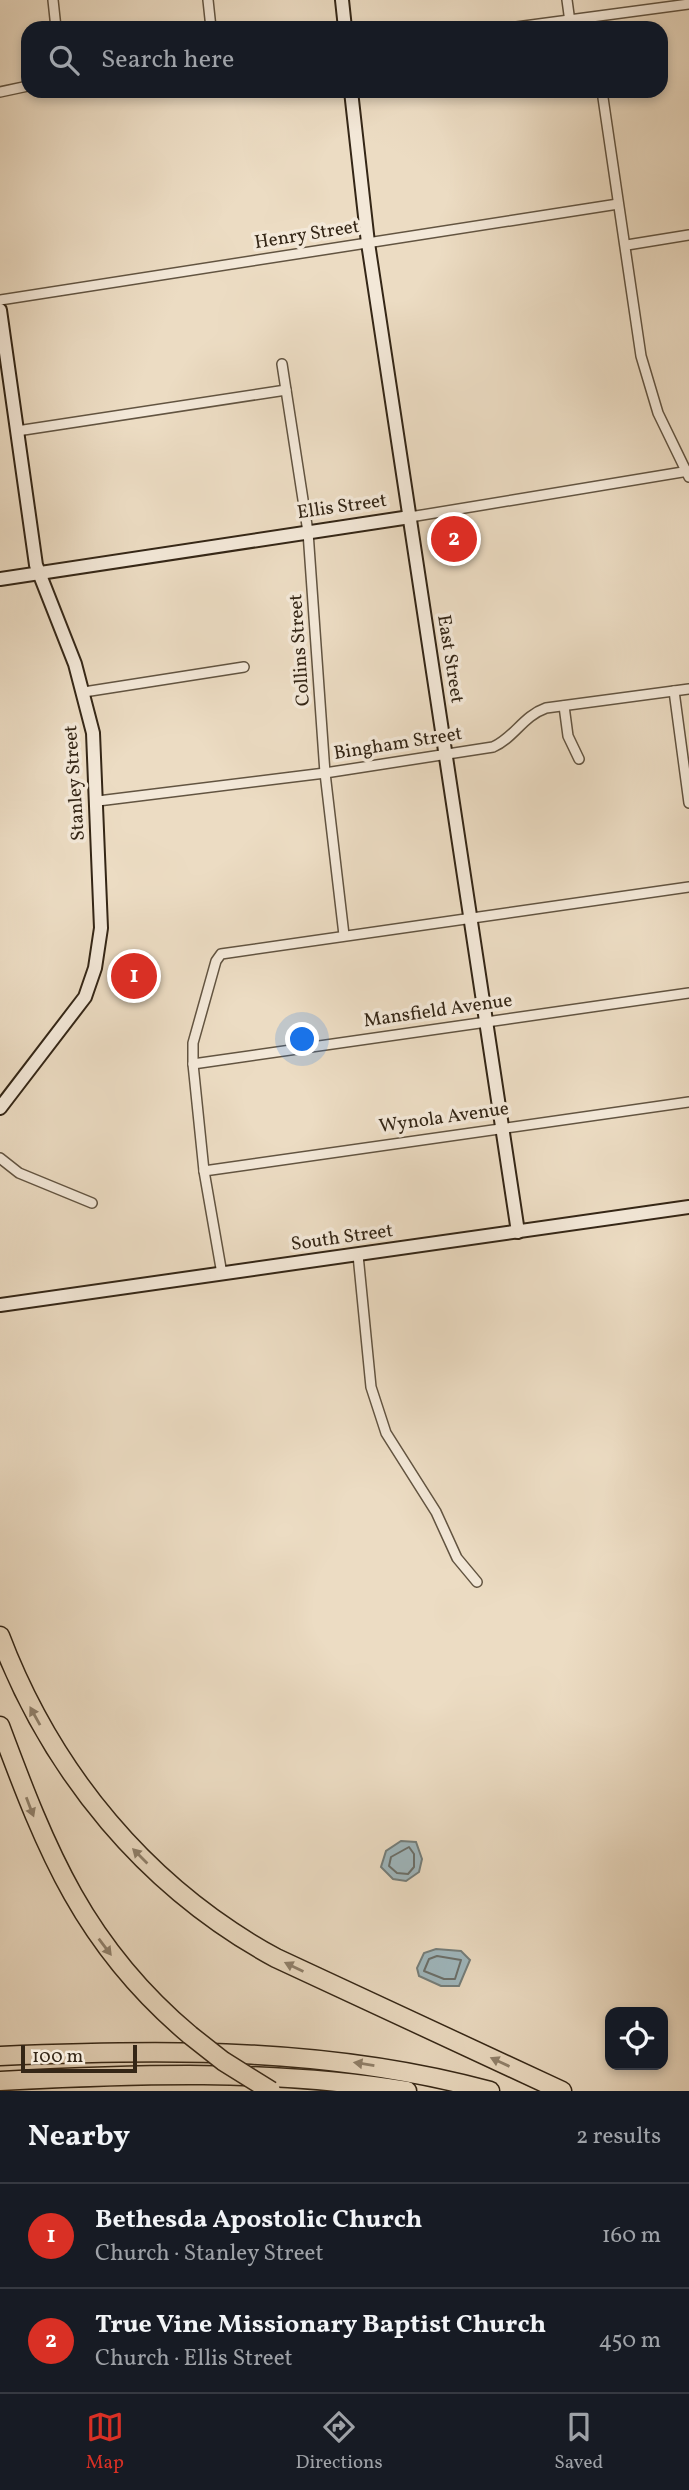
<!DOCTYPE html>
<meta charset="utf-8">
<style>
:root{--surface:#171b24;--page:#242831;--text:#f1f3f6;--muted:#9ea1a6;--line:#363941;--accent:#d93025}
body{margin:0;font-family:Vollkorn,serif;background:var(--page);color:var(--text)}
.controls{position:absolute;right:21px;bottom:21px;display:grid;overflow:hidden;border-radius:14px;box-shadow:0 4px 10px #0003}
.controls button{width:63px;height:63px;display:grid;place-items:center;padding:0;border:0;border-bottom:2px solid var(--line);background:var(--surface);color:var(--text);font:35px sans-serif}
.scale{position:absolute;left:21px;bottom:18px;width:116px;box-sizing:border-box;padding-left:7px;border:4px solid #342616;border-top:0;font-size:19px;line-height:24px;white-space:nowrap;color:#342616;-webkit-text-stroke:5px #f3e8d8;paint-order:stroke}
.you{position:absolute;left:303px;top:1040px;width:24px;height:24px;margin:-18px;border:5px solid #fff;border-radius:50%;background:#1a73e8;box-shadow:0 0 0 10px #1a73e833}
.badge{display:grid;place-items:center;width:46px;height:46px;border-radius:50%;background:var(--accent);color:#fff;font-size:23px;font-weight:700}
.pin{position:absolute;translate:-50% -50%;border:4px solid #fff;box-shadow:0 2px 7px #0006}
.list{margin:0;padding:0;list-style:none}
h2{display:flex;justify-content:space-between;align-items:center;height:91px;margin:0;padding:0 28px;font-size:30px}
h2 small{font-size:23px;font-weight:400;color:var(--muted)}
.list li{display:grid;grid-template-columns:46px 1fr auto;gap:21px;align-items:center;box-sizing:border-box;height:105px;padding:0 28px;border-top:2px solid var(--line)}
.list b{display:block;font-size:26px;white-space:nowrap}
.list p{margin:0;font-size:23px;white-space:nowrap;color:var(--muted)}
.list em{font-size:23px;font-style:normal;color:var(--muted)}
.icon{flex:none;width:38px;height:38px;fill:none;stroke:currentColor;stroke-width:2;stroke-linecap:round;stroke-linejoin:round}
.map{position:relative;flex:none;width:689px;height:2091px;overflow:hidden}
.search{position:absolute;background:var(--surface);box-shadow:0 4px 10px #0003;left:21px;right:21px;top:21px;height:77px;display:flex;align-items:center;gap:18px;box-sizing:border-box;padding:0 24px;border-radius:21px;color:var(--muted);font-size:26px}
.sheet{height:301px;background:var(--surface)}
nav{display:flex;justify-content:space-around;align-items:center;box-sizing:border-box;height:98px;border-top:2px solid var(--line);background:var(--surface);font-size:19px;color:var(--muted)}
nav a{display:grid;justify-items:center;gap:4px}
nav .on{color:var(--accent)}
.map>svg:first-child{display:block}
</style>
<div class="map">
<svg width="689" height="2091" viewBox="0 0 689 2091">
<rect width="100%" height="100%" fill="#ecdcc3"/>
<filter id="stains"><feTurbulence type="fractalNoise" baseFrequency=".00286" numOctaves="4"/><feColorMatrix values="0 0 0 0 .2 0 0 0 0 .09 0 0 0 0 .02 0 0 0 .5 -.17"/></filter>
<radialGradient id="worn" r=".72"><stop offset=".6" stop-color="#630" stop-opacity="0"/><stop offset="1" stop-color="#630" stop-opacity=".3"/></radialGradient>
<!-- water -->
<g fill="#9fb8bf" stroke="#747e7b" stroke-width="2">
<path d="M401,1841L416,1842L422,1859L419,1872L406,1881L393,1879L381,1867L386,1851Z"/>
<path d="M436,1949L461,1951L470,1960L459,1986H441L419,1976L417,1968L424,1953Z"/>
</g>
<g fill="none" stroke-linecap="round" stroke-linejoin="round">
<!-- shore -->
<g stroke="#6a6f6a" stroke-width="2">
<path d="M409,1847L414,1854V1867L408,1874L397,1873L389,1866L391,1857Z"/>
<path d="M437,1956L461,1960L455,1979H444L424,1971L429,1959Z"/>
</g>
<defs>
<g id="street">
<path d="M53,0L56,28"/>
<path d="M208,0L211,28"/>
<path d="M567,0L570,22"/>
<path d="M509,28L689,4"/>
<path d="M602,91L641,356L658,413L689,477"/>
<path d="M0,92L28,86"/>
<path d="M627,245L689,235"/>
<path d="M0,300L618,204"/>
<path d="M282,364L308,532L325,773L344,935"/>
<path d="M17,431L286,390"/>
<path d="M410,517L689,471"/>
<path d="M674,691L689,803"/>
<path d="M84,692L244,667"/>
<path d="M564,706L568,736L579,759"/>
<path d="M98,801L325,773L493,747C514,738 523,716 546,708L689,689"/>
<path d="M193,1064L689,993"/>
<path d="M0,1158L19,1173L92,1203"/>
<path d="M204,1171L689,1102"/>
<path d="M358,1255L371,1387L386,1433L436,1512L457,1558L477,1582"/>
<path d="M222,1274L204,1171L193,1064V1043L216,961L221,954L689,887"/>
</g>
<g id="secondary">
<path d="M342,0L345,28"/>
<path d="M351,91L368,243L518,1232"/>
<path d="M0,310L36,565L75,664L93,733L101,928L95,968L85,997L0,1108"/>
<path d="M0,579L410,517"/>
<path d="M0,1305L689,1207"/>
</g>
<g id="highway">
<path d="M0,1636C52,1773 147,1888 276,1958L562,2091"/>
<path d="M0,1726C47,1852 84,1946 190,2035"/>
<path d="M0,2056C166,2049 328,2047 490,2091"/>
<path d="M0,2081C137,2074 271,2069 407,2091"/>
</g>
</defs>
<!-- street casing -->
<use href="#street" stroke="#625441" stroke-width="12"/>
<!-- secondary casing -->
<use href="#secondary" stroke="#342616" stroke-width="16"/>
<!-- highway casing -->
<use href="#highway" stroke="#342616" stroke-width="21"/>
<!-- street -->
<use href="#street" stroke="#f3e8d8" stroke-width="9"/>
<!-- secondary -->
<use href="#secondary" stroke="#f3e8d8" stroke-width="12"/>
<!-- highway -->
<use href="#highway" stroke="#ecdcc3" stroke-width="18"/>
<defs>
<path id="highway-bridge" d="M190,2035L223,2061L271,2091"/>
</defs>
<!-- highway-bridge casing -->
<use href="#highway-bridge" stroke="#342616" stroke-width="21" stroke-linecap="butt"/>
<!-- highway-bridge -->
<use href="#highway-bridge" stroke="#ecdcc3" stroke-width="18"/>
</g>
<!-- one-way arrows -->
<defs><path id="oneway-solid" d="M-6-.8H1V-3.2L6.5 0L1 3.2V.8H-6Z" transform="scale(1.75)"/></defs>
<g fill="#90816c">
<use href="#oneway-solid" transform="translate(35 1716) rotate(-119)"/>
<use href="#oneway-solid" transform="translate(30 1807) rotate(69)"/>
<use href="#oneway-solid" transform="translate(140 1856) rotate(-135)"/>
<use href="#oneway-solid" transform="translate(105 1947) rotate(53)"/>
<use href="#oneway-solid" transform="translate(294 1967) rotate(-154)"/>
<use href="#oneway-solid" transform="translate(500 2062) rotate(-155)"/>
<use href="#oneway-solid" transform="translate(364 2064) rotate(-171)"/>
</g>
<g text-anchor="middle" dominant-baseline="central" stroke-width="7" stroke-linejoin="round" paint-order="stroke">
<!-- street labels -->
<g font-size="19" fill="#342616" stroke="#f3e8d8">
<text transform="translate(307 235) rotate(-9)">Henry Street</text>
<text transform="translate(342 507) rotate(-8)">Ellis Street</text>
<text transform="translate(300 650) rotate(-94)">Collins Street</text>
<text transform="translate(450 659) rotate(81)">East Street</text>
<text transform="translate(398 744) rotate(-9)">Bingham Street</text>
<text transform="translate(75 783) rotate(-94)">Stanley Street</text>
<text transform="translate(438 1011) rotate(-8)">Mansfield Avenue</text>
<text transform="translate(444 1118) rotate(-8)">Wynola Avenue</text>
<text transform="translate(342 1238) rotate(-8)">South Street</text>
</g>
</g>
<rect width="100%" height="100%" filter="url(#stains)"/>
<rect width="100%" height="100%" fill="url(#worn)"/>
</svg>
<div class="controls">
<button><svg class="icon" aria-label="locate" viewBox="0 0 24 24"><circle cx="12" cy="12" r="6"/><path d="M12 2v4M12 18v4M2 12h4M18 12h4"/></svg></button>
</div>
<div class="scale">100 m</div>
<div class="you"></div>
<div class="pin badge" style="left:134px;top:976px">1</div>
<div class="pin badge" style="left:454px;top:539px">2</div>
<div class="search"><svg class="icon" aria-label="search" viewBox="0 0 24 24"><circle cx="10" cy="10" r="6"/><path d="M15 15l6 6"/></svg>Search here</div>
</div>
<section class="sheet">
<h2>Nearby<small>2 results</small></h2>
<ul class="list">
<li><span class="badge">1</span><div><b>Bethesda Apostolic Church</b><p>Church · Stanley Street</p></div><em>160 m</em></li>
<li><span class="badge">2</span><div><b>True Vine Missionary Baptist Church</b><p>Church · Ellis Street</p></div><em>450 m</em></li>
</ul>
</section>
<nav>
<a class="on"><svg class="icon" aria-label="map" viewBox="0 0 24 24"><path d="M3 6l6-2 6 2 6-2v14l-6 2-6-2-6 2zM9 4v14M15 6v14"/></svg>Map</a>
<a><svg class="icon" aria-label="directions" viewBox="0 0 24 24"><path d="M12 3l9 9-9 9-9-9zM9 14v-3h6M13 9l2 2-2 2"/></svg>Directions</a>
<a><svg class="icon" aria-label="saved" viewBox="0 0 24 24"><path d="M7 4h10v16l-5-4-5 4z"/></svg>Saved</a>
</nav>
